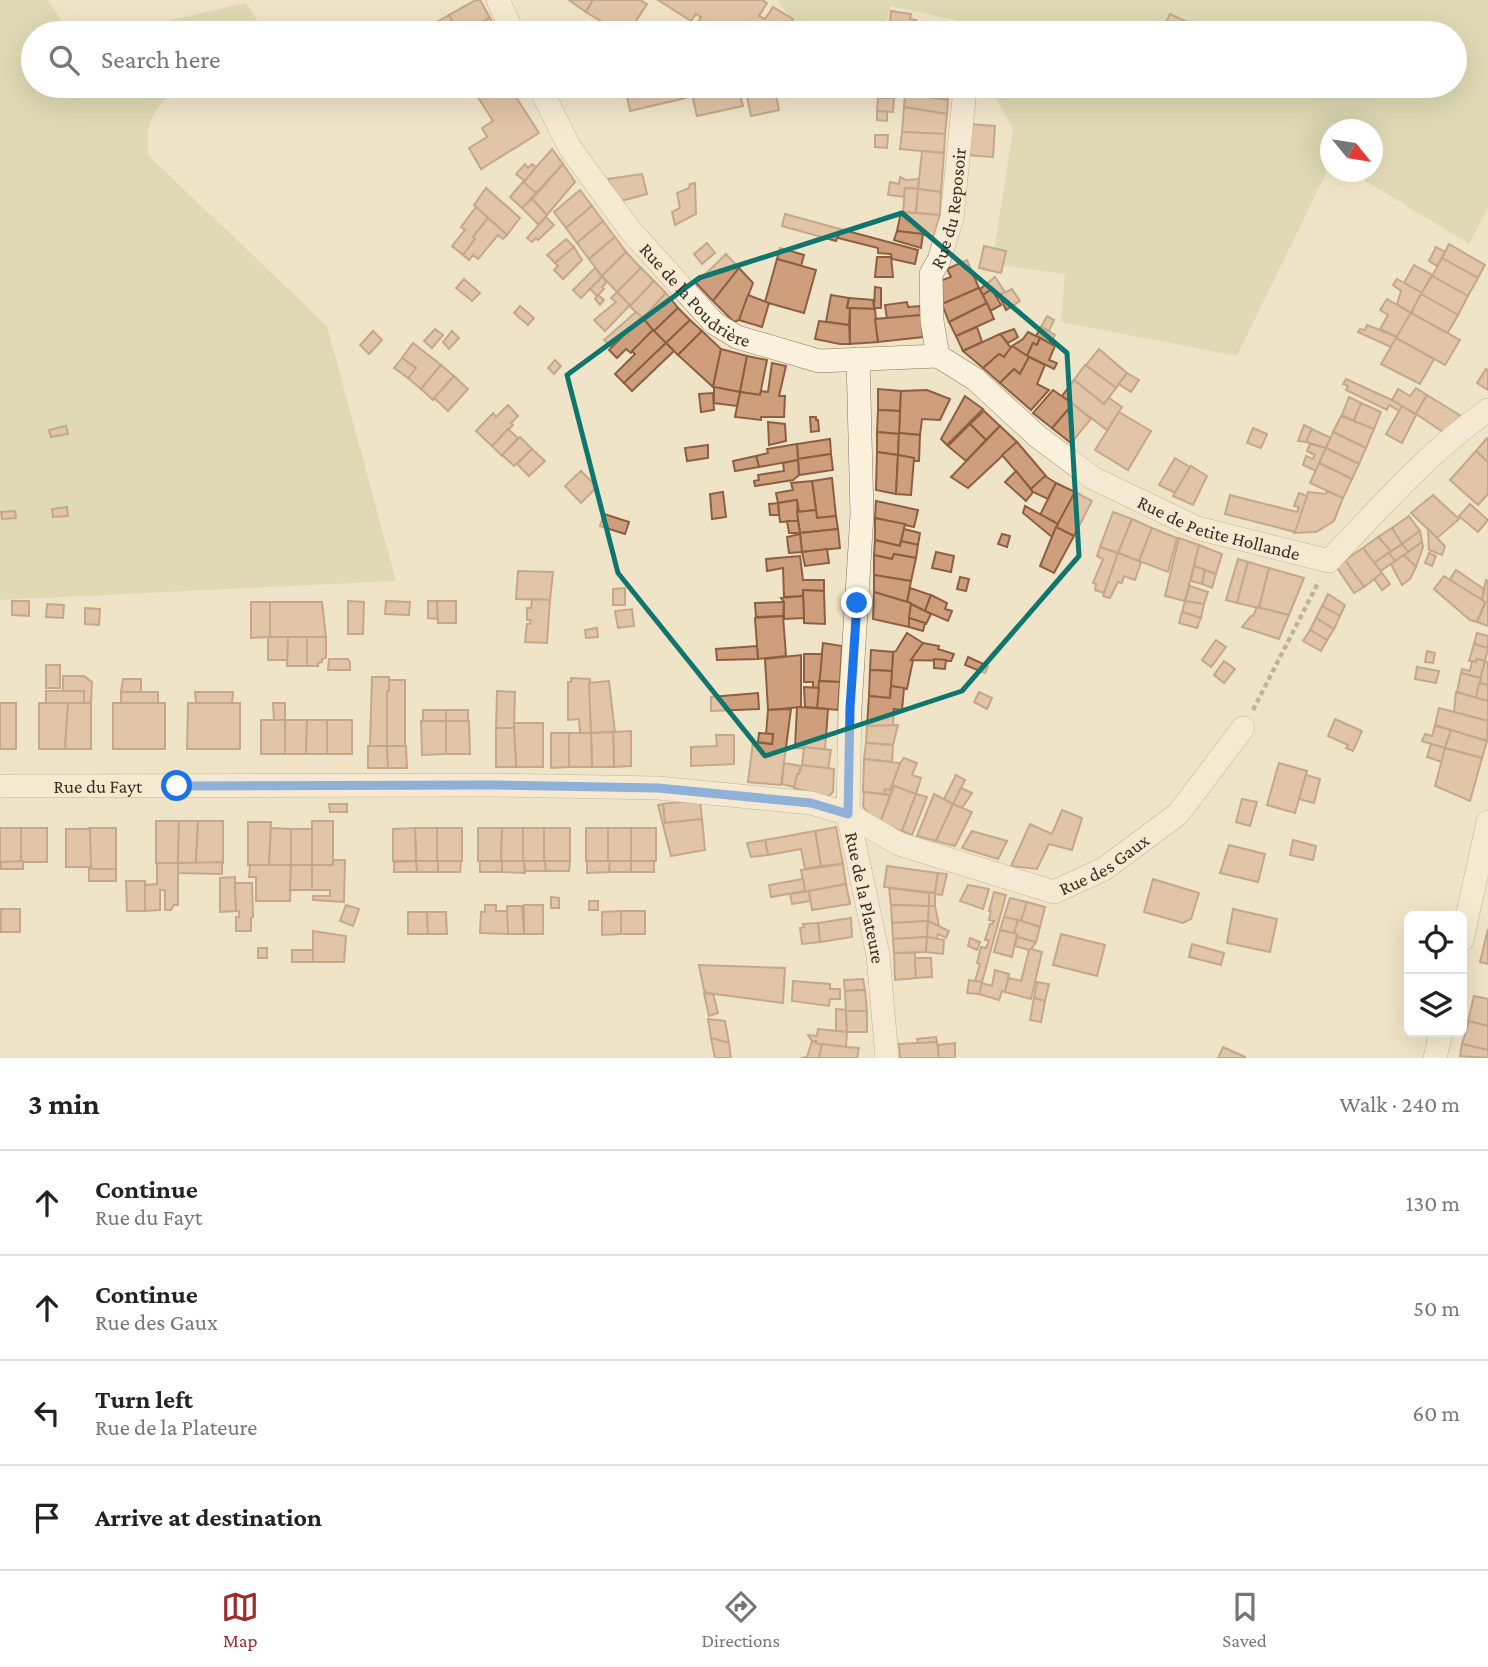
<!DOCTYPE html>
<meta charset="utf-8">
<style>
:root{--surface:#fff;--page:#f2f2f2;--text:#222;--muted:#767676;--line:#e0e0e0;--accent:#9e2a2b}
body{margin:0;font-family:"Crimson Pro",serif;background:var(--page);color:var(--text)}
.controls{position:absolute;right:21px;bottom:21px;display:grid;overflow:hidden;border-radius:10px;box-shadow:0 7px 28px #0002}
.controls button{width:63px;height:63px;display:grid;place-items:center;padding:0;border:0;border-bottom:2px solid var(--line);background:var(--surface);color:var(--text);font:35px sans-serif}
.compass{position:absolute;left:1320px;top:119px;width:63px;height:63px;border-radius:50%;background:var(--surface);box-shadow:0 7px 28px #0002;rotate:120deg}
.stop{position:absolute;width:21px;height:21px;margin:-16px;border:5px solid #1a73e8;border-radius:50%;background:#fff}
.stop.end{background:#1a73e8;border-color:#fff;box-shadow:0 2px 7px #0008}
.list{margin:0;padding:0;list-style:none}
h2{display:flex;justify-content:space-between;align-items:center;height:91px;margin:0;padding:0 28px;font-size:30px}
h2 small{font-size:23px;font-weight:400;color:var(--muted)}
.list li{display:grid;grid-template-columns:46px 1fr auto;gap:21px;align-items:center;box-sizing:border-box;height:105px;padding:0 28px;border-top:2px solid var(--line)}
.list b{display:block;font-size:26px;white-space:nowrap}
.list p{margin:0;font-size:23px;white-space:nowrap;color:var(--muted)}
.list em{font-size:23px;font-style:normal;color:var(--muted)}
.icon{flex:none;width:38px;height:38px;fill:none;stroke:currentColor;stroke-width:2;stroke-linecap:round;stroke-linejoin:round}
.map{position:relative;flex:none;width:1488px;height:1058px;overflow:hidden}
.search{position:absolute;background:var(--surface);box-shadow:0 7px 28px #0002;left:21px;right:21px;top:21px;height:77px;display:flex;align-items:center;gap:18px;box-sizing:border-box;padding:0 24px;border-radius:38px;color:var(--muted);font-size:26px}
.sheet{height:511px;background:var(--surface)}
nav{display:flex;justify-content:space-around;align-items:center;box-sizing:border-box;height:98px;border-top:2px solid var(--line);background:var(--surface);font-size:19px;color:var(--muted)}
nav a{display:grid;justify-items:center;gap:4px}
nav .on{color:var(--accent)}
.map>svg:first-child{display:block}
</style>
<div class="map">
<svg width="1488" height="1058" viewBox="0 0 1488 1058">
<rect width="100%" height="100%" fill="#f0e4c8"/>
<!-- green -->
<g fill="#c9cf9b">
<path d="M0,0H48L69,33H33V86H177C153,112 146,118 148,155L327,326L396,581L0,600Z"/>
<path d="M778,0H1488V208L1469,244L1351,172H1372V130H1330V165L1237,356L1061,322L1065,274L992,264L1013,129L989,86H1455V33H971L969,23L891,6L882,33H800Z"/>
<path d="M246,3L265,33H154L158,23Z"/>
</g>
<!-- building -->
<g fill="#cf9f7d" stroke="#8d5f41" stroke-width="2">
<path d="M476,0H480L490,18L459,33L449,15Z"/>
<path d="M569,0H593L586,12Z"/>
<path d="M593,0H640L647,4L628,33H620L586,12Z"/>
<path d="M658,0H762L767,3L759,16L765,19L773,7L793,19L784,33H710L696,25L701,17L696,14L691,21Z"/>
<path d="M891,11L911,14L910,19L916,20L914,33L889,30Z"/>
<path d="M1170,14L1187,22L1182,33H1168L1162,31Z"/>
<path d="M449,15L455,26L442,33H432L428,27Z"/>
<path d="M490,18L498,33H463Z"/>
<path d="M915,25H927V33H916Z"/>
<path d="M429,86H451L435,95Z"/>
<path d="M482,86H509L539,133L481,169L469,148L487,137L482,128L493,121L474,91Z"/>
<path d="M625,86H684L686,98L630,111Z"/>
<path d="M712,86H738L743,106L697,116L691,90Z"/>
<path d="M774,86L779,110L751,116L746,91Z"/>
<path d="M879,86H904L900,93L894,98H878Z"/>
<path d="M911,86H949L948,100L909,95Z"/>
<path d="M905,94L948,100L947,114L904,107Z"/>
<path d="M878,98H894L893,112L877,111Z"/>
<path d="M904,107L947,114L945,134L902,132Z"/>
<path d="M877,111L887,112V121L877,120Z"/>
<path d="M968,124L995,126L993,157L965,155Z"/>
<path d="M902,132L945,134L944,153L900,149Z"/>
<path d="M875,135H888L887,148L875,147Z"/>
<path d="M552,149L563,164L536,193L523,182Z"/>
<path d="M922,151L944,153L941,192L918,189Z"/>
<path d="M525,164L528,168L532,164L536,167L525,181L516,174Z"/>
<path d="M563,164L575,182L547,215L532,199Z"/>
<path d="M642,174L647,194L621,201L607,179Z"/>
<path d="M900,177L906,180L919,179L918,189L905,188L904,197L888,195L890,182L899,184Z"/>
<path d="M523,182L536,193L522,208L510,197Z"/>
<path d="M695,183L696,214L675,225L672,212L680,208L677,193L689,188L690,184Z"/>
<path d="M486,188L520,218L507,235L474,205Z"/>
<path d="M905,188L918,189L916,213L903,212Z"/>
<path d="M918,189L941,192L940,215L916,213Z"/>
<path d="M580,190L592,206L566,228L554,212Z"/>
<path d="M532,199L547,215L539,225L522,208Z"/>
<path d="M592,206L603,221L577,243L566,228Z"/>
<path d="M476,207L488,218L473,237L475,239L463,255L452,246L465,230L461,227Z"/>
<path d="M901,212L940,215L934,236L897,231Z"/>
<path d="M785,214L840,229L836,241L782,226Z"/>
<path d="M546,217L554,225L538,240L536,238L532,242L527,238Z"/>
<path d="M488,218L507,235L503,239L498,235L478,259L473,255L469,260L463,255L475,239L473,237Z"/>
<path d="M603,221L615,237L589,259L577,243Z"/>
<path d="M840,229L918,250L915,264L892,259L891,254L878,253V248L838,238Z"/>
<path d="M897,231L923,234L921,248L894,240Z"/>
<path d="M615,237L626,252L602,276L589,259Z"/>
<path d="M566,239L574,247L555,263L547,255Z"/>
<path d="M707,243L715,253L702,264L694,254Z"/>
<path d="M1449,244L1485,265L1478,278L1442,258Z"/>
<path d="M984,246L1006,251L1001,273L979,268Z"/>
<path d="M574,247L582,260L563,279L554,270L558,266L555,263Z"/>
<path d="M1436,247L1445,252L1437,266L1429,261Z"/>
<path d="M780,248L804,255L801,266L777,259Z"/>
<path d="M626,252L641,268L617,292L602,276Z"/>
<path d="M726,254L739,268L713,301L696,283Z"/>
<path d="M877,257H891L893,277H875Z"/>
<path d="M1442,258L1478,278L1468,296L1432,276Z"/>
<path d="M777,259L816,270L804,313L765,302Z"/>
<path d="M967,260L979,288L942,304L940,281L951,277L947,269Z"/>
<path d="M1414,265L1432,275L1422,293L1404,283Z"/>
<path d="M595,268L602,277L581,298L573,290Z"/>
<path d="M641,268L654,281L630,306L617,292Z"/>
<path d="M739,268L753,283L739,320L734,322L713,301Z"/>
<path d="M1432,276L1468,296L1458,315L1421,294Z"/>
<path d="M602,277L607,282L602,287L604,289L598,295L604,300L600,305L595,299L597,296L590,289Z"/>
<path d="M995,277L1005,292L999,295L992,289L983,295L980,289Z"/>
<path d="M464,279L480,293L472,301L456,288Z"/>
<path d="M1397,279L1422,293L1411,313L1397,304L1401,291L1393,285Z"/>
<path d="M654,281L666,293L642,319L630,306Z"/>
<path d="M875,287L881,288V308H874Z"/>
<path d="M979,288L987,303L949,322L942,304Z"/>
<path d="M992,289L1001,305L990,311L983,295Z"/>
<path d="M1012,289L1020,301L1006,310L999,295Z"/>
<path d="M617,292L630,305L605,331L594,320L616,302L611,298Z"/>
<path d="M666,293L678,308L654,331L642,319Z"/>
<path d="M1421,294L1458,315L1447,334L1411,313Z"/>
<path d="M748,295L769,303L762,327L739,320Z"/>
<path d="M831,295L849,298L847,308H850L849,325L826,322Z"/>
<path d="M849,298L873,300L874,309L847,308Z"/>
<path d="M1387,299L1411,313L1397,337L1380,329L1388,315L1380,310Z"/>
<path d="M907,302L908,307L920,306L921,315L887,319L885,305Z"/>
<path d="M987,303L994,319L956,336L949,322Z"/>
<path d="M520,306L534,318L528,325L514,313Z"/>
<path d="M678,308L690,320L666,343L654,331Z"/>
<path d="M850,308L875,309L878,342L850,344Z"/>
<path d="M636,312L642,317L612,347L604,340Z"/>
<path d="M1411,313L1460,340L1445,365L1396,338Z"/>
<path d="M921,315L923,337L878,342L875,319Z"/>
<path d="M1047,316L1054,320L1049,331L1041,327Z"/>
<path d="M642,317L653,330L631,353L626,349L617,358L609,350Z"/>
<path d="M690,320L702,331L678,355L666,343Z"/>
<path d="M819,321L849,325L850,344H840L815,339Z"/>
<path d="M1367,325L1397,337L1391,347L1358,332L1360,329L1365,330Z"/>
<path d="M977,327L982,342L963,351L956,336Z"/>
<path d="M1041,327L1055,335L1050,344L1036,336Z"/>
<path d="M435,329L443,335L432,348L424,341Z"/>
<path d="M1014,329L1018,337L1008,343L1000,334Z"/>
<path d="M653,330L666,343L624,383L615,374L635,354L632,351Z"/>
<path d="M373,331L382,340L369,354L360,345Z"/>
<path d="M452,331L459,338L449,349L443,342Z"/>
<path d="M702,331L721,349L713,387L678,355Z"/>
<path d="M1028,332L1040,338L1037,345L1033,343L1027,356L1012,346L1023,339Z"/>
<path d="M1000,334L1011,348L1004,357L999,354L983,368L963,351Z"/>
<path d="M1040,338L1055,346L1049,360L1057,363L1054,369L1027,356L1033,343L1037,345Z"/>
<path d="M1396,338L1434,359L1420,384L1381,364Z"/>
<path d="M413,343L441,365L421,389L408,378L416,368L402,358Z"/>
<path d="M666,343L674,351L632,391L624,383Z"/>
<path d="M1012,346L1029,357L1020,374L1014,369L1000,383L983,368L999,354L1004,357Z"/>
<path d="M721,349L747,356L740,392L713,387Z"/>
<path d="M1099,349L1127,373L1116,388L1086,365Z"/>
<path d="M747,356L767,360L760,395L740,392Z"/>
<path d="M1029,357L1045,365L1037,384L1049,390L1031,410L1000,383L1014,369L1020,374Z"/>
<path d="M402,358L416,368L408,378L394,368Z"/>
<path d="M555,360L561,366L554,374L548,368Z"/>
<path d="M772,363L786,366L779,396H785L784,417H761V420L735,417L740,392L760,395L761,391L768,392Z"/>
<path d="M441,365L454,376L433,400L421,389Z"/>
<path d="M1085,365L1116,388L1104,404L1074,380Z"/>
<path d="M1486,369L1488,370V390L1477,383Z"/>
<path d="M1127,373L1139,380L1131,392L1119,384Z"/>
<path d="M454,376L468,389L448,411L434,398Z"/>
<path d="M1346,379L1392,400L1402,406L1399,411L1389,405L1387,410L1346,390L1348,386L1343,384Z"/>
<path d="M1074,380L1104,404L1109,398L1122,407L1107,430L1062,396Z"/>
<path d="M714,387L740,392L737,406L714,403Z"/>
<path d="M1416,388L1427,395L1416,414L1392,400L1398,389L1410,396Z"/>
<path d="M878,389L901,391L900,411L878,410Z"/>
<path d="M927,390L950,399L940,420L922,419L920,435L899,433L901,391Z"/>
<path d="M1053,390L1073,404L1052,428L1033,413Z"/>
<path d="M713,393L714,410L701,412L699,394Z"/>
<path d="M1427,395L1461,416L1443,432L1416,414Z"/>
<path d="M965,396L983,409L947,445L941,439Z"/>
<path d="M1349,397L1361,403L1354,421L1342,415Z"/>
<path d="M1361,403L1381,412L1374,429L1354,421Z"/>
<path d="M1073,404L1091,419L1071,443L1052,428Z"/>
<path d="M508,405L518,416L511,423L513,425L492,446L476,431L493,413L496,417Z"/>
<path d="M1402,406L1416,415L1402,443L1386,434Z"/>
<path d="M878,410L900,411L899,434L877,432Z"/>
<path d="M984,411L1000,426L986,440L970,424Z"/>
<path d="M1119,412L1151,431L1128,470L1095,450Z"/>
<path d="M1341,416L1374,429L1366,448L1333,432Z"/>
<path d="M810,417H816V420H818L819,431L811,432Z"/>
<path d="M768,422L785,424L786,441L769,445Z"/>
<path d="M970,424L986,440L966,461L948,446Z"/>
<path d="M1304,425L1312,429L1306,442L1298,441Z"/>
<path d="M66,426L68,434L51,437L49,430Z"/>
<path d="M1000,426L1017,442L968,488L951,477Z"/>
<path d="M1253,428L1267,434L1261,448L1247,443Z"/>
<path d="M508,429L518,438L502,456L492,446Z"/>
<path d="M1312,429L1331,438L1326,448L1306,442Z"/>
<path d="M877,432L899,434L898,455L877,452Z"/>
<path d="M1333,432L1366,448L1359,464L1326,448Z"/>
<path d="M899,433L920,435L919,461H914V458L898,455Z"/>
<path d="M520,437L532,449L514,466L502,455Z"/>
<path d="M1487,438L1488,439V462L1476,451Z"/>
<path d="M830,439L831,454L798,459L797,444Z"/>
<path d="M1017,442L1046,476L1031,489L1002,455Z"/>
<path d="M797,444L798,460L759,467L756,456L768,453L767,449Z"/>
<path d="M1310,444L1326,448L1316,471L1303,465L1306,456L1313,459L1315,455L1307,451Z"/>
<path d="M708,445V458L687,461L685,448Z"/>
<path d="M1326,448L1359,464L1352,479L1319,463Z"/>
<path d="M532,449L545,461L529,476L517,464Z"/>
<path d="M1476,451L1488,462V494L1478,505L1450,480Z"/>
<path d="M877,452L898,455L896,494L876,490Z"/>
<path d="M831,454L833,470L799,475L798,459Z"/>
<path d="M898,455L914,458L911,495L896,494Z"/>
<path d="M756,456L759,467L735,471L733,461Z"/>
<path d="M1175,458L1190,467L1175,493L1159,485Z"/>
<path d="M798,460L799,475L793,480L755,486L754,481L759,480L758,475L784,471L783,463Z"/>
<path d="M1319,463L1352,479L1343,498L1310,483Z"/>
<path d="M1191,466L1207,476L1193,505L1173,496Z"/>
<path d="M581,471L597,487L581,503L565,486Z"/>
<path d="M1016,471L1033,492L1026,501L1005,482Z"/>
<path d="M1045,476L1056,483L1048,499L1033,492L1031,489Z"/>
<path d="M832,478L836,516L817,518L812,481Z"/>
<path d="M812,481L816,510L799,512L797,500L778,503L776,493L793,490L791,483Z"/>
<path d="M1056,483L1075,492L1058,524L1040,515Z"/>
<path d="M1327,491L1343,498L1334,521L1316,532L1294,533L1308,492L1326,494Z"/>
<path d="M723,492L726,517L712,519L710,494Z"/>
<path d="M1075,492L1092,501L1074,536L1056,527Z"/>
<path d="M1299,493L1307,496L1295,532L1225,514L1230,495L1297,512L1299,507L1294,506Z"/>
<path d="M1433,495L1459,519L1437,538L1411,513Z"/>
<path d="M797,500L798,521L780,522L778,503Z"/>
<path d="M876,501L918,510L914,527L875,518Z"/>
<path d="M778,503L779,515H770L769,504Z"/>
<path d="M1470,504L1488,520L1478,532L1459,516Z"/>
<path d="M1025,506L1058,524L1052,537L1023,513Z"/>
<path d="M67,507L68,516L53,517L52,509Z"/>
<path d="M816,510L817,518L836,516L838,529L800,533L797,512Z"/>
<path d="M15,511L16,518L2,519L1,512Z"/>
<path d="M1113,512L1132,519L1118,553L1100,547Z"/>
<path d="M604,514L629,522L625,534L600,526Z"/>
<path d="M1409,516L1420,531L1402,544L1392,528Z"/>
<path d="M875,518L905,524L900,546L875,540Z"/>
<path d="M1132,519L1152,528L1139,561L1118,553Z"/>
<path d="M787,521H798L800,533H789Z"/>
<path d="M1056,527L1074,536L1054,573L1040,566Z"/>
<path d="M1152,528L1177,538L1168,572L1139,561Z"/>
<path d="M1392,528L1402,544L1391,551L1378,537Z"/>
<path d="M838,529L840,548L802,552L800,533Z"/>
<path d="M904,529L920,533L918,545L901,541Z"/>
<path d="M1428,529L1445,546L1442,555L1429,550Z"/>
<path d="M1420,531L1422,542L1408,552L1402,544Z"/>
<path d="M800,534L802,552L789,553L787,537Z"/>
<path d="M1002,534L1010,536L1007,547L998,544Z"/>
<path d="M1378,537L1391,551L1374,563L1363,548Z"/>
<path d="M1179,538L1199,545L1185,601L1165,596Z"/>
<path d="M875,540L900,546L901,541L918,545L916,558L894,554L892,559L874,555Z"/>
<path d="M1422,542L1423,547L1416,567L1404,555Z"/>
<path d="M1402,544L1408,552L1395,561L1389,553Z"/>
<path d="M1199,545L1222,554L1216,574L1194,566Z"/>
<path d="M1100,547L1118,553L1104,593L1095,590L1096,584L1093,583L1103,559L1097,556Z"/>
<path d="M1363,548L1382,573L1364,587L1345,560Z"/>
<path d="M827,549L829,563L805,566L802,552Z"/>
<path d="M936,552L954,556L951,572L932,568Z"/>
<path d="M1118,553L1141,562L1135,580L1124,576L1122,583L1118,582L1110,598L1103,596Z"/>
<path d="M1389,553L1395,561L1381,571L1374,563Z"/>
<path d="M1429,553L1436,556L1432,566L1425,563Z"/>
<path d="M894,554L916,558L911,581L874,575V555L892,559Z"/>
<path d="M1404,555L1416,567L1410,579L1402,585L1391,564Z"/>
<path d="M800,556L803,580H824V591L803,590V596L784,597L783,568L767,571L766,559Z"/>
<path d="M1238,559L1248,562L1237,603L1226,600Z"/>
<path d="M1345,560L1364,587L1354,593L1336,566Z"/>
<path d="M1248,562L1269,568L1259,608L1237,603Z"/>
<path d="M1194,566L1205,570L1202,584L1191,581Z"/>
<path d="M1269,568L1304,578L1289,615L1259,608Z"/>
<path d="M1205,570L1216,574L1212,588L1202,584Z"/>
<path d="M1456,570L1484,589L1482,600L1449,581Z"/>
<path d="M518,571L553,572L550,600L516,599Z"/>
<path d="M1382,573L1390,584L1382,590L1374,579Z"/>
<path d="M874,575L911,581L907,602L874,592Z"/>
<path d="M1444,576L1485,602L1477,622L1470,620L1434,589Z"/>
<path d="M960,577L969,579L966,591L957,589Z"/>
<path d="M1486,580L1488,581V603L1482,600Z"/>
<path d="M1190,586L1208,592L1204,604L1185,601Z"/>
<path d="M625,588V605H613V589Z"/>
<path d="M910,588L931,595L925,611L907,602Z"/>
<path d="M803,590L824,591L825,624L804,623Z"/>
<path d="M874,592L911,603L909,627L873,619Z"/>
<path d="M1328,594L1345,605L1340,616L1322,606Z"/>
<path d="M931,595L947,603L945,609L952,611L948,621L925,611Z"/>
<path d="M803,596L804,618L784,619V602L781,598Z"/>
<path d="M532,599L550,600L547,643L525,642L527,624H530L531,620H527V608H531Z"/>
<path d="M12,601H29V616L12,615Z"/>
<path d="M348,601L364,602L363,634H348Z"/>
<path d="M386,601L410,602L409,615L385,614Z"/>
<path d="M428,601H437L438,619L428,618Z"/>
<path d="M437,601H456V623H438Z"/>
<path d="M1185,601L1204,604L1201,618L1182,612Z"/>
<path d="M251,602H270V637L251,638Z"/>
<path d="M270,602H322L326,637H270Z"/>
<path d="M784,602L783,616L756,617L755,603Z"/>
<path d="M1486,602L1488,603V626L1477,622Z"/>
<path d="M47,604L64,605L63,618L46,617Z"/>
<path d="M911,604L931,614L926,624L909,618Z"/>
<path d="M1322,606L1340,616L1334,629L1316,618Z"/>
<path d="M1257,607L1289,615L1279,639L1242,627L1251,616H1253Z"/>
<path d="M85,608L100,609L99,625L85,624Z"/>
<path d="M632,609L634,626L618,628L615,611Z"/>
<path d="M1182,612L1201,618L1197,628L1179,623Z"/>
<path d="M783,616L786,656L758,659L755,618Z"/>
<path d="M909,618L925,623L923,631L909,627Z"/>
<path d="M1316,618L1334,629L1327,640L1310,630Z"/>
<path d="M597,628L598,637L586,638L585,630Z"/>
<path d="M1310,630L1327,640L1321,651L1303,641Z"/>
<path d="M907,633L923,643L911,660H913L907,689L891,686L893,652L896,651Z"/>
<path d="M1477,633L1488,636V648L1474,644Z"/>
<rect x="268" y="637" width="20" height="23"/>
<path d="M288,637H307V666H287Z"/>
<path d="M307,637H326V658L322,659V662L318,663V666H307Z"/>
<path d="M1216,640L1226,647L1211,667L1202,660Z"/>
<path d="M823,643L842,646L840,682L819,681Z"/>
<path d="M923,643L939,646L938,649L954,654L951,661L911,660Z"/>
<path d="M1474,644L1488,648L1485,661L1477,659L1476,662L1469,661Z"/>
<path d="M757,646L758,659L717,660L716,649Z"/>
<path d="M871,650L893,652L892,671L870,670Z"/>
<path d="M1427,651L1435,653L1433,663L1425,662Z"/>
<path d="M804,654H822L819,688H813V682H804Z"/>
<path d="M801,655V707L768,710L765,659Z"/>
<path d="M968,657L988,666L985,673L965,665Z"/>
<path d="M329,659H348L350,662V670H328Z"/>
<path d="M934,659L946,660L945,669L934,668Z"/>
<path d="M1477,659L1485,661L1481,678L1461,673L1462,669L1470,671L1472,661L1476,662Z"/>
<path d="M1224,661L1235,669L1224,683L1214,675Z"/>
<path d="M1485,661L1488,662V685L1479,683Z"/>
<rect x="46" y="665" width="14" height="23"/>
<path d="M1417,667L1439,671L1436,683L1415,679Z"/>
<path d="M870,670L892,671L890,698L869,696Z"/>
<path d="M1461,673L1481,678L1476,698L1457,692Z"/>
<path d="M63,676H84L92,682L91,703H84V691H63Z"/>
<path d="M372,677H389V691H387V746H370Z"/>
<path d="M571,678L590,679L591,733H580L579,719L568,720V682H571Z"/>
<path d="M123,679H141V692H121Z"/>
<path d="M389,680H405V746H387V691H389Z"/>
<path d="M609,681L615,732L591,733L589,683Z"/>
<path d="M819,681L840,682L838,710L817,708Z"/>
<path d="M1479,683L1488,685V701L1476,698Z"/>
<path d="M891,686L904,688L902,710L894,709L893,727L867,726L869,696L890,698Z"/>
<path d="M804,687L819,688L817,708L805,707Z"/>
<rect x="46" y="691" width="38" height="12"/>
<path d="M497,691L515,692L514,728H496Z"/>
<rect x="121" y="692" width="37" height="11"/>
<path d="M195,692H233L232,703H196Z"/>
<path d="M979,692L992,698L987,709L974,702Z"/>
<path d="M1456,692L1488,701V721L1454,712Z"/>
<path d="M758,693L759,709L711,711V697Z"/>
<rect x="0" y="703" width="16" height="46"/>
<path d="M39,703H68L65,749H39Z"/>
<path d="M68,703H91V749H65Z"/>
<rect x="113" y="703" width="52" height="46"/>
<path d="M188,703H240V749H187Z"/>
<path d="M273,703H285V720H274Z"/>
<path d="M797,707L828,709L825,749L795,748Z"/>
<path d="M1439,708L1488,721L1487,741L1435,725Z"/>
<path d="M791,709L781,785L748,782L753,742L772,744L773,734L766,735L768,710Z"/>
<rect x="423" y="710" width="23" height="11"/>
<rect x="446" y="710" width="22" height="11"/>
<path d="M1335,719L1362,731L1353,751L1346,748L1348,745L1328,736Z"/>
<rect x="261" y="720" width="24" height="34"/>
<path d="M285,720H307L306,754H285Z"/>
<path d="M307,720H327V754H306Z"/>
<rect x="327" y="720" width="25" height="34"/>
<path d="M421,721H446V754L422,755Z"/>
<path d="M446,721H469L470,754H446Z"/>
<path d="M514,723H543V767H516Z"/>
<path d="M898,725L893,745L866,743L867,726Z"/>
<path d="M1435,726L1451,730L1445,748L1422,741L1425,734L1432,736Z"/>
<path d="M496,728H514L516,767H496Z"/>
<path d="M1451,730L1487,741L1482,758L1445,748Z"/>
<path d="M631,731V766L614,767L613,732Z"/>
<path d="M613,732L614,767H592L591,733Z"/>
<path d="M551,733H569V767L551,768Z"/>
<path d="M569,733H591L592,767H569Z"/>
<path d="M759,733L773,734L772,744L758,742Z"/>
<path d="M716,735H734V764L691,766V747L717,746Z"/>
<path d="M866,743L893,745L892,762L864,759Z"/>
<path d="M1431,744L1445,748L1442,762L1427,757Z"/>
<path d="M368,746H387L388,768H368Z"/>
<path d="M387,746H406L407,768H388Z"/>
<path d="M804,747L831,750L828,769L802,765Z"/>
<path d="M1445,748L1482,758L1470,801L1435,786Z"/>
<path d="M904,758L917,763L912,775L921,778L916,794L894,786L890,795L884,794L885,789L890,790L900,763Z"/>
<path d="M864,759L900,763L890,790L885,789L884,794L863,792Z"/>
<path d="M784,763L801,766L794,787L782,784Z"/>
<path d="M1279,763L1307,771L1295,813L1267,805Z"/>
<path d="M802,765L834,769L833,792L828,797L794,788L797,774H799Z"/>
<path d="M956,775L965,780L953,804L944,799Z"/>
<path d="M1306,775L1320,779L1314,803L1299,799Z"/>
<path d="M894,786L916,794L902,831L880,823Z"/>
<path d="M961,788L972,793L962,808L953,804Z"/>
<path d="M864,792L890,795L880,823L873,821L863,806Z"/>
<path d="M916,794L927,797L912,835L902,831Z"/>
<path d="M934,794L953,804L936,841L917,836Z"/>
<path d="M1242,799L1257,802L1250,826L1236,822Z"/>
<path d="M700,800L702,819L665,823L663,804Z"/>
<path d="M329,804H347V812H330Z"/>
<path d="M663,804L665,823L702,819L705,850L671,856L658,805Z"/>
<path d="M953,804L972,812L955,846L936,841Z"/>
<path d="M1062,810L1082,818L1072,850L1049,844L1037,869L1011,866L1030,824L1052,834Z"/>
<path d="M156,821H179L178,863H156Z"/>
<path d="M179,821H198L196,863H178Z"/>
<path d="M198,821H223V863H196Z"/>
<rect x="312" y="821" width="21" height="44"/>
<path d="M248,822H271L269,865H248Z"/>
<path d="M836,827L843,864L821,866L815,831Z"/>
<rect x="0" y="828" width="21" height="34"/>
<rect x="21" y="828" width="26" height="34"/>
<path d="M89,828H116V869H90Z"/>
<path d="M271,828L291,829V865H269Z"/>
<path d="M415,828H437V861H416Z"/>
<path d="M415,828L416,861H393V829Z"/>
<rect x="437" y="828" width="25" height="33"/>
<path d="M478,828H502L501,861H478Z"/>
<path d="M502,828H523V861H501Z"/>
<rect x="523" y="828" width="21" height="33"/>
<rect x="544" y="828" width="26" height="33"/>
<rect x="586" y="828" width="22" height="33"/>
<rect x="608" y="828" width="23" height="33"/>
<rect x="631" y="828" width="25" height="33"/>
<path d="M66,829H90L91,867H66Z"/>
<rect x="291" y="829" width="21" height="36"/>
<path d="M815,831L821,866L805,869L801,849L768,855L765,840Z"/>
<path d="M972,831L1007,841L998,859L962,848Z"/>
<path d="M765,840L768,855L751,857L747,843Z"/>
<path d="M1293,840L1316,846L1313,860L1290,855Z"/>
<path d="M1229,845L1265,854L1258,882L1220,873Z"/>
<path d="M333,860H345L344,902L313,900V896H330V890H312V865H333Z"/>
<path d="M23,861V869H1V862Z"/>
<path d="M416,861H438V872H417Z"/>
<path d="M416,861L417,872H394V862Z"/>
<path d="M438,861H461L460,872H438Z"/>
<rect x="480" y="861" width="22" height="11"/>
<path d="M502,861H524L525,873L502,872Z"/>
<path d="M524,861H545L546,871H525Z"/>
<path d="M545,861H570L569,871H546Z"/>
<path d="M587,861H610L609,872L587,873Z"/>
<path d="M610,861H631V872H609Z"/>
<rect x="631" y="861" width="23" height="11"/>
<path d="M222,862V874L178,873V863Z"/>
<path d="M157,863H178V905H174L171,910H165V890H160V910L145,911V885L157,884Z"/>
<path d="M843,864L846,884L805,892L801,870Z"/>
<path d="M250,865H291L290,901H256V877H249Z"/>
<path d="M291,865H312V890H290Z"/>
<path d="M887,866L938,873L935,893L884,887Z"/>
<rect x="89" y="869" width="27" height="12"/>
<path d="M938,873L947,874L942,895L935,894V906H929V893H935Z"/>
<path d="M235,877L236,911L220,912V878Z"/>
<path d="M803,879L805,891L771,897L769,885Z"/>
<path d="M1153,879L1199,893L1191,919L1183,923L1144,912Z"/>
<path d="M126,881H145V911H127Z"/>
<path d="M235,883H252L253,917L251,918V931H236V917H239V911H236Z"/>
<path d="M846,884L850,904L812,910L809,891Z"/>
<path d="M968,885L989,889L983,909L960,901Z"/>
<path d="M889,888L929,893V906L891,905Z"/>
<path d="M809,891L810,901L792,904L790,894Z"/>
<path d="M994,892L1006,895L982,982L975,981L980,964L977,963L981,947L986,948L989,940H985L990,924H992L994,921L989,920L991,911H989Z"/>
<path d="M551,897L559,898V908H551Z"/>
<path d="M1010,898L1027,902L1021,921L1004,917Z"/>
<rect x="589" y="901" width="9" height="9"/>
<path d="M1027,902L1045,907L1040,927L1021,921Z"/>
<path d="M346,905L359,909L353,926L340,921Z"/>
<path d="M485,905H496V911H508V934L480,933L481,912H485Z"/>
<rect x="524" y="905" width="19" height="29"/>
<path d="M891,905L929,906L928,921L892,923Z"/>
<path d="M507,906H522L524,934H508Z"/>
<path d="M929,906H935L939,926L928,921Z"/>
<rect x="1" y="909" width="19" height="23"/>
<path d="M1233,909L1277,919L1270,952L1227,943Z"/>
<path d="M621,911V934L602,935V912Z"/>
<rect x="621" y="911" width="24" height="23"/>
<path d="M408,912H427L428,934H408Z"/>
<path d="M427,912H446L447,934H428Z"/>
<path d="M1004,917L1018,920L1014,934L1000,930Z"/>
<path d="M851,918L852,937L820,942L818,923Z"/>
<path d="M1018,920L1040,927L1036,942L1017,937V934L1014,933Z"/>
<path d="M928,921L927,937L893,939L892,923Z"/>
<path d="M928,921L949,931L946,938L938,934L937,939L927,937Z"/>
<path d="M818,923L820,942L802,944L800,928L804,927L803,924Z"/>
<path d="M1488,929V964L1480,962Z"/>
<path d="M1000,930L1017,934L1012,957L994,952Z"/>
<path d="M313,931L346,936L344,962H313Z"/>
<path d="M1061,934L1105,945L1097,976L1053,965Z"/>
<path d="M927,937L926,952L894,953L893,939Z"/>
<path d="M927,937L944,940L943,954L926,952Z"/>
<path d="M1017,937L1036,942L1031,949L1042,952L1031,999L1005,992L1008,978L1021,981L1029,950L1015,946Z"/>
<path d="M970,938L980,942L977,950L968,946Z"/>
<path d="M1192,944L1224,953L1221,965L1189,957Z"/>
<rect x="258" y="948" width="9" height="10"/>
<rect x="292" y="950" width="21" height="12"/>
<path d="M894,953H915L916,978L895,980Z"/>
<path d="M915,958H931L932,977L916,978Z"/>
<path d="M699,965L785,968L783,1003L707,993L704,990Z"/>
<path d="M995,970L1009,974L1005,992L1002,991L999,1000L979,994L982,983L992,986Z"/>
<path d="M863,979L865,990L845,991L844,980Z"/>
<path d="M969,980L982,982L979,994L967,993Z"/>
<path d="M793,981L830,984V989H840V999H830L829,1006L792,1001Z"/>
<path d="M1037,982L1049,984L1045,1001L1034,998Z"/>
<path d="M865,990L867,1011H846L845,991Z"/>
<path d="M704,993L713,994L718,1013L709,1016Z"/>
<path d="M1474,996L1488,999V1026L1468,1021Z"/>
<path d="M1034,998L1045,1001L1041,1022L1030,1020Z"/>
<path d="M836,1009L846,1010L847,1032H836Z"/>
<path d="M846,1011H867V1032H847Z"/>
<path d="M708,1019L725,1021L729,1043L711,1038Z"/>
<path d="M1469,1021L1488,1026V1050L1462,1044Z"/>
<path d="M818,1029L847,1032L846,1047L816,1044V1041H812L808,1035L817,1036Z"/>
<path d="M936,1037L937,1042L918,1044L917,1039Z"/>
<path d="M711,1038L729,1043L731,1058H715Z"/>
<path d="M812,1041L822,1045L819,1058H801L807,1057Z"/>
<path d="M937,1042L939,1058H900L899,1044Z"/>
<path d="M955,1043V1058H939L938,1045Z"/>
<path d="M822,1044L846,1047L859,1048L857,1058H819Z"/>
<path d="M1462,1044L1488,1050V1058L1460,1056Z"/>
<path d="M1223,1047L1245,1057V1058H1218Z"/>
</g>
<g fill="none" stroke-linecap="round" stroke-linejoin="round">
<defs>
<g id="street">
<path d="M498,0L513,33"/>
<path id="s1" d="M539,86L570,148L630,230L714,323L737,337L819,361L938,356"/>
<path id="s2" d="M938,356L975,379L1037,436L1093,478L1197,528L1329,561C1379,509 1428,452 1488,410"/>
<path id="s3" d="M938,356L932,321L931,274L939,260L952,218L964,99"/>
<path id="s4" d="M858,359L862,514L850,708L848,814L878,955L887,1058"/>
<path id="s5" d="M0,786L490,785L658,788L811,803L848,814L899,844L1054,892L1104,869L1178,814L1243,728"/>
<path d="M1462,940L1488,822"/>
<path d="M1435,1058L1441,1032"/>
</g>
</defs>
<!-- street casing -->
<use href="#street" stroke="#8d765c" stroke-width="24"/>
<!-- path -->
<path stroke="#8d765c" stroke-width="4.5" stroke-dasharray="5 3.5" stroke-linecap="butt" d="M1253,710L1319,581"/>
<!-- street -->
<use href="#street" stroke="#faf1dc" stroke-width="23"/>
</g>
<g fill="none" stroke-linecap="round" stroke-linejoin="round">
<!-- route -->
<path stroke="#1a73e8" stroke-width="9" d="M177,786L490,785L658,788L811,803L848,814L850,708L857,603"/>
</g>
<!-- marked area -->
<path d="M0 0H1488V1058H0ZM902,213L1067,353L1079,556L962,691L765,756L618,573L567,375L699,278Z" fill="#f0e4c8" fill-opacity=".55" fill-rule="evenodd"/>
<path fill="none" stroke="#0f766e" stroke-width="5" stroke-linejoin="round" d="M902,213L1067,353L1079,556L962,691L765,756L618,573L567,375L699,278Z"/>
<g text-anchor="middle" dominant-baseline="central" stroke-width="6" stroke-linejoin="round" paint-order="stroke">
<!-- street labels -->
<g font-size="19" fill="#3d2e20" stroke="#f7eed8">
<text stroke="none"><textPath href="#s3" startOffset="152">Rue du Reposoir</textPath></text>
<text stroke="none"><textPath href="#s1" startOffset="264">Rue de la Poudrière</textPath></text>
<text stroke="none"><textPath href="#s2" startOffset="334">Rue de Petite Hollande</textPath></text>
<text stroke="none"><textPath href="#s5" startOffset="98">Rue du Fayt</textPath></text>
<text stroke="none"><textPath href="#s5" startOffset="1129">Rue des Gaux</textPath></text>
<text stroke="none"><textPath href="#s4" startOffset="541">Rue de la Plateure</textPath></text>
</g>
</g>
</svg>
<div class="controls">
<button><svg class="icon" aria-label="locate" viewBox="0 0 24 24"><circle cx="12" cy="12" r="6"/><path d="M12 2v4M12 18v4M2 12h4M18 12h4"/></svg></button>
<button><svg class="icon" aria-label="layers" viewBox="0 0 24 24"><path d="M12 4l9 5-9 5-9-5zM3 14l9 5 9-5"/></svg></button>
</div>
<svg class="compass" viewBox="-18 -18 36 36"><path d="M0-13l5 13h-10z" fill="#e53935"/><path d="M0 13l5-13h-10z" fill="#767676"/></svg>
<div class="stop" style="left:177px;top:786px"></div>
<div class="stop end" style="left:857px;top:603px"></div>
<div class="search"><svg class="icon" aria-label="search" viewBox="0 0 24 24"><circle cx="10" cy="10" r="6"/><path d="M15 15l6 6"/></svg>Search here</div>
</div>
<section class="sheet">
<h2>3 min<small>Walk · 240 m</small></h2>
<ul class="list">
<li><svg class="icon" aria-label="ahead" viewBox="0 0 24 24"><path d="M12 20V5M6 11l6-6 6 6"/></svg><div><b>Continue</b><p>Rue du Fayt</p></div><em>130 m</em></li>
<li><svg class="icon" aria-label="ahead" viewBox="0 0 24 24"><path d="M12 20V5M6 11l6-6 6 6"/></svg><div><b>Continue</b><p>Rue des Gaux</p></div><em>50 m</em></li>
<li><svg class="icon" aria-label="left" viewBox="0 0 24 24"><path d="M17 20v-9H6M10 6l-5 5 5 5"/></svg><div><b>Turn left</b><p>Rue de la Plateure</p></div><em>60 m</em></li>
<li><svg class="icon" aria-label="arrive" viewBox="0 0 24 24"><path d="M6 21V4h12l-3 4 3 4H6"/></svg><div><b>Arrive at destination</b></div></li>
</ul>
</section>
<nav>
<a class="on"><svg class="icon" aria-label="map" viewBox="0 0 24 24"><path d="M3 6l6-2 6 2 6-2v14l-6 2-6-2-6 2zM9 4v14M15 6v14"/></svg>Map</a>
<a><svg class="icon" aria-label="directions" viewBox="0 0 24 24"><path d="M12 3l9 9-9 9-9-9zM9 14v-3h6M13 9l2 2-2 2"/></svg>Directions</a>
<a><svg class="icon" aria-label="saved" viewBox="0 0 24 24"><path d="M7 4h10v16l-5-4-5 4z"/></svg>Saved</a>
</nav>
